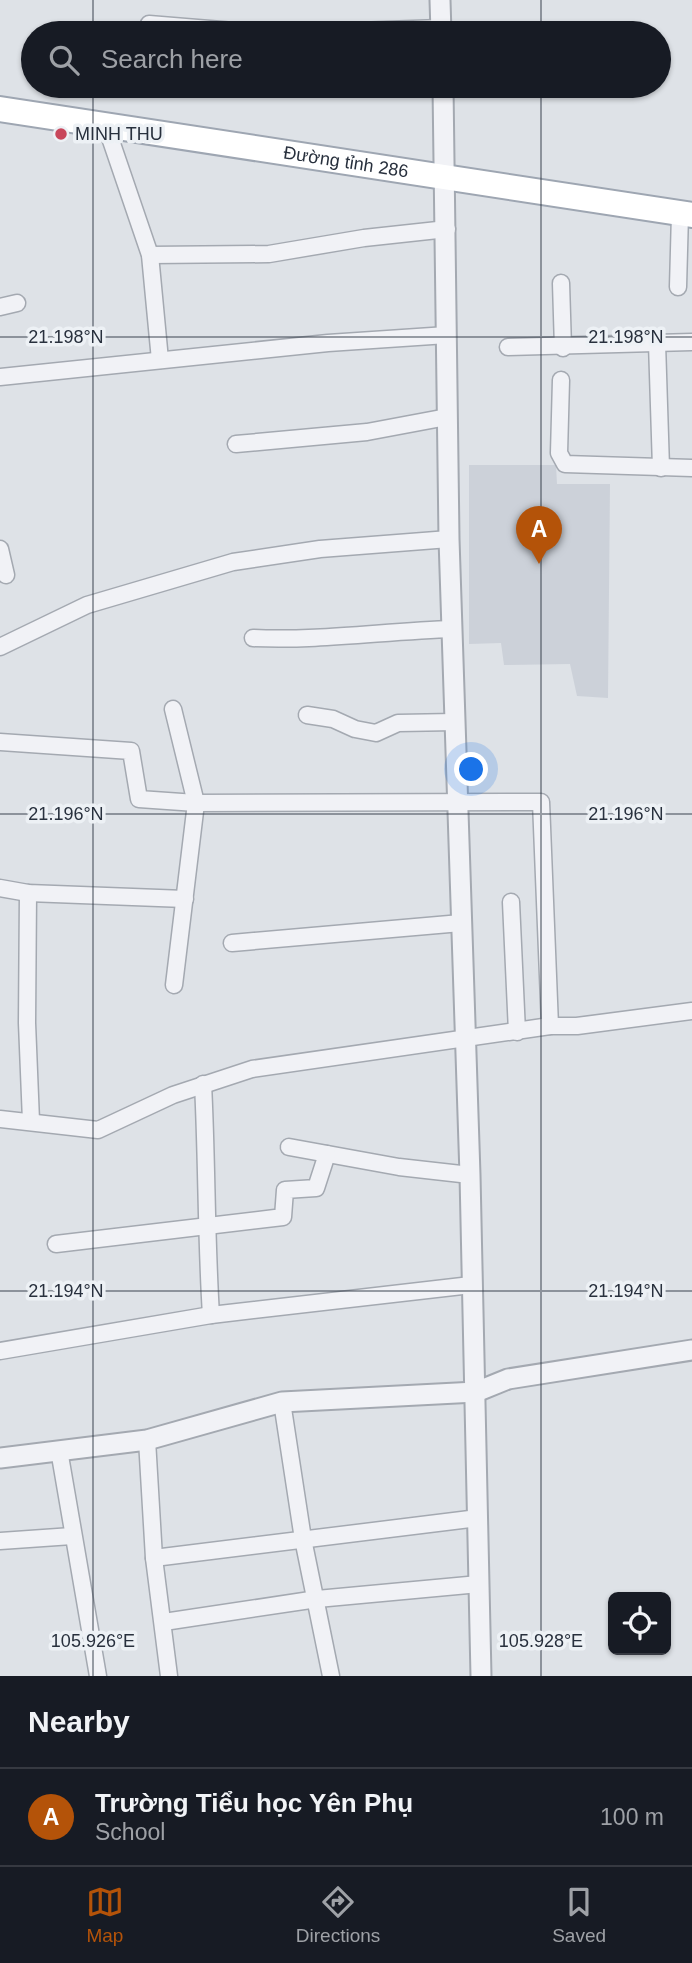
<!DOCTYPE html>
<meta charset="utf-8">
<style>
:root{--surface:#171b24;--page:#20242c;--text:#f1f3f6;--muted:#9ea1a6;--line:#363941;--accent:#b45309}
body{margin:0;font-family:Helvetica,sans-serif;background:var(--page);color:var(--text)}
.controls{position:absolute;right:21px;bottom:21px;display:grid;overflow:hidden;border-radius:10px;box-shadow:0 2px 5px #0004}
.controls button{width:63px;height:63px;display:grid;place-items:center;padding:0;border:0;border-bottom:2px solid var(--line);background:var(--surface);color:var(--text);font:35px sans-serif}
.you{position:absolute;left:472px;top:770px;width:24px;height:24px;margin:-18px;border:5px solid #fff;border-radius:50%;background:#1a73e8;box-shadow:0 0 0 10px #1a73e833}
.badge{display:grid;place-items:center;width:46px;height:46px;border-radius:50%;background:var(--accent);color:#fff;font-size:23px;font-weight:700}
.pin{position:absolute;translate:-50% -58px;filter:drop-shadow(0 2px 4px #0008)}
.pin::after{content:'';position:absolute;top:37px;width:24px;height:21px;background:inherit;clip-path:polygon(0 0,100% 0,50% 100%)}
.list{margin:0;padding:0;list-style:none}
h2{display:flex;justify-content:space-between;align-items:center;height:91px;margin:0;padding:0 28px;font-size:30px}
h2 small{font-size:23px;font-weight:400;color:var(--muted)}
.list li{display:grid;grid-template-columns:46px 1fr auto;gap:21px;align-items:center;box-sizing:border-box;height:98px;padding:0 28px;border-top:2px solid var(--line)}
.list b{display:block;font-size:26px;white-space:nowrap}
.list p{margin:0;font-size:23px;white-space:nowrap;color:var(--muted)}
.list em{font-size:23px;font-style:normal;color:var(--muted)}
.icon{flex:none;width:38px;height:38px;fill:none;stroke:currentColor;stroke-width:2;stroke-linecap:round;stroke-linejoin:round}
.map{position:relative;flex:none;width:692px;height:1676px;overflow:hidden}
.search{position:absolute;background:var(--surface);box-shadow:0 2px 5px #0004;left:21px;right:21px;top:21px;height:77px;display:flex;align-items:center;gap:18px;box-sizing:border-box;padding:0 24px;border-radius:38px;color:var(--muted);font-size:26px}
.sheet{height:189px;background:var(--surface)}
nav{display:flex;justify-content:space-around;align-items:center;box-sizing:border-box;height:98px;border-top:2px solid var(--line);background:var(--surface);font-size:19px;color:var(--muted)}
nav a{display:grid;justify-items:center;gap:4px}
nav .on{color:var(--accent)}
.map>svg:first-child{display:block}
</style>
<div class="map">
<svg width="692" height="1676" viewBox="0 0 692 1676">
<rect width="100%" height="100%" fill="#dee2e7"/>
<!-- built -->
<path fill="#ccd1d9" d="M469,465H556L557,484H610L608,698L577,696L570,664L504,665L501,643L469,644Z"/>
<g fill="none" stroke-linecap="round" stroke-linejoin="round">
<defs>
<g id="minor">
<path d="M149,24L259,33"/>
<path d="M302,33L441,28"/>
<path d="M106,126L150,255L160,360"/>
<path d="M150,255L269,254L364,238L447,229"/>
<path d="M561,283L563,348"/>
<path d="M678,287L680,214"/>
<path d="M0,307L17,303"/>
<path d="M657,343L661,468"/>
<path d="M508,347L692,342"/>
<path d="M0,377L328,343L447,335"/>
<path d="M561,380L559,453L565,464L692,468"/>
<path d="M236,444L367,432L447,417"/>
<path d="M0,549L6,575"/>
<path d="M253,638C320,641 386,631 453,629"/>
<path d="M0,647L87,605L233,562L320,549L449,539"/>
<path d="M173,709L196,803L174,985"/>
<path d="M307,715L333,719L355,729L376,733L398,723L455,722"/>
<path d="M0,742L131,751L139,799L196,803L541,802L550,1026"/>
<path d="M0,888L28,893L185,899"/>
<path d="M28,893L27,1023L31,1121"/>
<path d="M511,902L517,1032"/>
<path d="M232,943L461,923"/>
<path d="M203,1084C207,1162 206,1237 211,1315"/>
<path d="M0,1119L98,1130L173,1095L252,1069L550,1026H577L692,1011"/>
<path d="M289,1147L399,1167L470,1175"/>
<path d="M56,1244L283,1217L285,1190L316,1188L327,1154"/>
<path d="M0,1351L211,1315L471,1285"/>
<path d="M282,1402L303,1539L331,1676"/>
<path d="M147,1440L154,1558L169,1676"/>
<path d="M59,1450L98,1676"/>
<path d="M0,1541L72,1536"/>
<path d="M154,1558L478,1518"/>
<path d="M164,1622L317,1599L479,1584"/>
</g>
<g id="tertiary">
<path d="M440,0L441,33"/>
<path d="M443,86L449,539L470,1175L481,1676"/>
<path d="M0,1458L147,1440L282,1402L476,1392L508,1379L692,1350"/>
</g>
<g id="primary">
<path id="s1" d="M0,109L692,215"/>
</g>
</defs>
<!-- minor casing -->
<use href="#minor" stroke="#a4a9b1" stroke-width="19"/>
<!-- tertiary casing -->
<use href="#tertiary" stroke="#a4a9b1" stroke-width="23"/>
<!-- primary casing -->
<use href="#primary" stroke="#9ea6b2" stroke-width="28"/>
<!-- minor -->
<use href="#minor" stroke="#f1f2f6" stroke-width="16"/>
<!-- tertiary -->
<use href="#tertiary" stroke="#f1f2f6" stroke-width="19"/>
<!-- primary -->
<use href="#primary" stroke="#fff" stroke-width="24"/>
</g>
<!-- ticks -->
<path fill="none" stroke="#28303d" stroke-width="2" stroke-opacity="0.45" d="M93,0V33M541,0V33M93,86V1676M541,86V1676M0,337H692M0,814H692M0,1291H692"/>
<!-- markers -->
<circle fill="#c8475b" stroke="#edf1f5" stroke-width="2.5" cx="61" cy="134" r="7"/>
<g text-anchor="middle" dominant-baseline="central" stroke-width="7" stroke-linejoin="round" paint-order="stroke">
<!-- poi labels -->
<g font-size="18" fill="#28303d" stroke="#edf1f5" text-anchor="start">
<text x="75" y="134">MINH THU</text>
</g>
<!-- street labels -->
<g font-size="18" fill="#28303d" stroke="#edf1f5">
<text stroke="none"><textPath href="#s1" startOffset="350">Đường tỉnh 286</textPath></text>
</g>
</g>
<g font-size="18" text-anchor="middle" fill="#28303d" stroke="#edf1f5" stroke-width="7" stroke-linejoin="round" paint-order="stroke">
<text x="66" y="343">21.198°N</text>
<text x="626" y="343">21.198°N</text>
<text x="66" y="820">21.196°N</text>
<text x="626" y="820">21.196°N</text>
<text x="66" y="1297">21.194°N</text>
<text x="626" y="1297">21.194°N</text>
<text x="93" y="1647">105.926°E</text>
<text x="541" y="1647">105.928°E</text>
</g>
</svg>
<div class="controls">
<button><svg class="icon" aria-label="locate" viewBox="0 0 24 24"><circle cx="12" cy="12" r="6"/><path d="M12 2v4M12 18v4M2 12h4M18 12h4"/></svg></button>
</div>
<div class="you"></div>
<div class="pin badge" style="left:539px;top:564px">A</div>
<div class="search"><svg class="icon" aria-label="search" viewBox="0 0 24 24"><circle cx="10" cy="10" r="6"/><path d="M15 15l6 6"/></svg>Search here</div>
</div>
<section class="sheet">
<h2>Nearby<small></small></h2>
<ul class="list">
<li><span class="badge">A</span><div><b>Trường Tiểu học Yên Phụ</b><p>School</p></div><em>100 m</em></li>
</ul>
</section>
<nav>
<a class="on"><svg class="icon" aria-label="map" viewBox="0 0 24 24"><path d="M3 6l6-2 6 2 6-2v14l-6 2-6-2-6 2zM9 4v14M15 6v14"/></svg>Map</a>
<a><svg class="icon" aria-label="directions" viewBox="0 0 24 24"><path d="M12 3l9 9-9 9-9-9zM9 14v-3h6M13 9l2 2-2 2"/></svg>Directions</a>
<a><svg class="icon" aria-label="saved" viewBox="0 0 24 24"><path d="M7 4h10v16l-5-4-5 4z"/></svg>Saved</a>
</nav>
